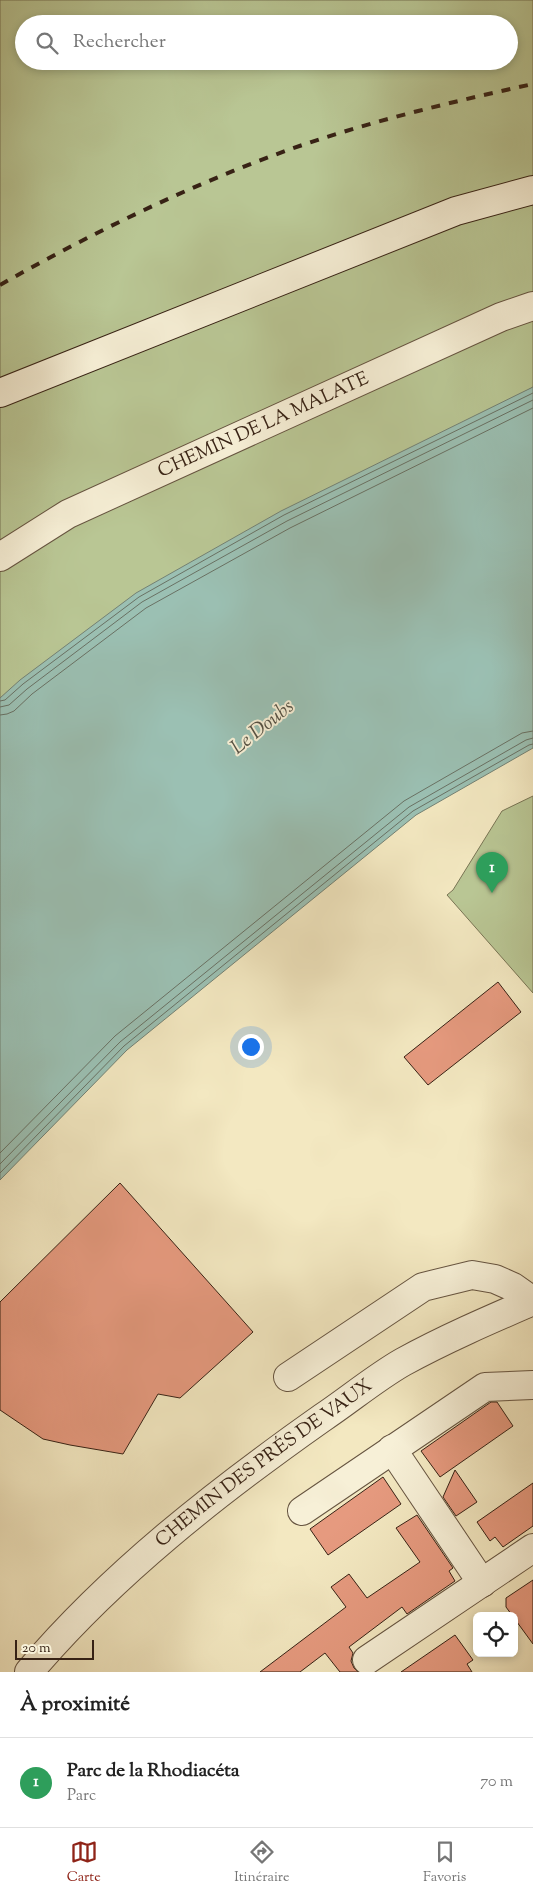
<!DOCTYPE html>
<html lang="fr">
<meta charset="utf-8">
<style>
:root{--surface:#fff;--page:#f2f2f2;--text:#222;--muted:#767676;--line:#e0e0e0;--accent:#8f2418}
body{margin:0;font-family:"Sorts Mill Goudy",serif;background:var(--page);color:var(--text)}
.controls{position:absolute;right:15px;bottom:15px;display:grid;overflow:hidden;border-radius:8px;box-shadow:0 2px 8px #0003}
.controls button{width:45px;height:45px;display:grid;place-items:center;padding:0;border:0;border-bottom:1px solid var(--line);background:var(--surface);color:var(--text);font:25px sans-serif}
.scale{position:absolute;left:15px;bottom:12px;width:79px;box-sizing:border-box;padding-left:5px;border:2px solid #372215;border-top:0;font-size:14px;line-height:18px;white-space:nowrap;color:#372215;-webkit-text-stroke:4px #f7f0d7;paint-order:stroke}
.you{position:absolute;left:250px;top:1046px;width:18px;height:18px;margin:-12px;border:4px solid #fff;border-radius:50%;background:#1a73e8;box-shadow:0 0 0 8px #1a73e833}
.badge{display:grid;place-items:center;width:32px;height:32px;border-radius:50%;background:var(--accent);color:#fff;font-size:16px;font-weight:700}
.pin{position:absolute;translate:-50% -41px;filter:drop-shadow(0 1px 2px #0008)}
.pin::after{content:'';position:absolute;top:26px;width:18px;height:15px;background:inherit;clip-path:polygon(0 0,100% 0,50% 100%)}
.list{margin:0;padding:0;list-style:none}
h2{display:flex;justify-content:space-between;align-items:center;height:65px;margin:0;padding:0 20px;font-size:21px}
h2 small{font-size:16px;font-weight:400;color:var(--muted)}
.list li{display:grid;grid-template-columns:32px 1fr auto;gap:15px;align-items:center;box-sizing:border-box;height:90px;padding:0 20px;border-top:1px solid var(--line)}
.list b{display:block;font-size:19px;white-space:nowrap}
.list p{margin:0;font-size:16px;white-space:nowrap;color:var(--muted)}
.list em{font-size:16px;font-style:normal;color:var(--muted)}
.icon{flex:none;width:28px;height:28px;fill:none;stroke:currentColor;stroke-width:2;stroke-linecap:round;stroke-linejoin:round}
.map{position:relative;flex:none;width:533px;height:1672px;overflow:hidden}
.search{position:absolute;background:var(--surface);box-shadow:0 2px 8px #0003;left:15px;right:15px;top:15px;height:55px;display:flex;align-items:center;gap:12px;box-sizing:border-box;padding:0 18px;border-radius:28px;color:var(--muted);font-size:19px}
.sheet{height:155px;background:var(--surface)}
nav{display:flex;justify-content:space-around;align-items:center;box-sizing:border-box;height:70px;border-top:1px solid var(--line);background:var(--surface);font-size:14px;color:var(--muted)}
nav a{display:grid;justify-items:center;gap:2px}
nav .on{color:var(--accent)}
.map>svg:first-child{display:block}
</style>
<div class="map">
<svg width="533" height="1672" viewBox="0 0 533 1672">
<rect width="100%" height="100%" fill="#f3e8c1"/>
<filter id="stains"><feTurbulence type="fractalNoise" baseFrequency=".004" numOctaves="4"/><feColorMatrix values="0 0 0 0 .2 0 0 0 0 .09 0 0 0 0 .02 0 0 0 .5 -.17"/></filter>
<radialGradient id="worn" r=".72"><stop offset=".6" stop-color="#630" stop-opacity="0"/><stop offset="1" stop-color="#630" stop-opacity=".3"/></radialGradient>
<!-- green -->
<g fill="#b9c694" stroke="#787454" fill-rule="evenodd">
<path d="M0,0H533V387L0,716ZM24,24H509V61H24Z"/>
<path d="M533,796V993L447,895L453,890L502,811Z"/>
</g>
<!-- water -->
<path fill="#9bc0b3" stroke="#738174" d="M533,387V748L416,815L127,1050L0,1180V698L20,680L136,593L281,511Z"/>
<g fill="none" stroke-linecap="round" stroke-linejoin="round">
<!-- shore -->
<g stroke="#697164" stroke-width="1">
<path d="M0,701L5,700L23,684L139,597L284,515L533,393"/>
<path d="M0,707L9,705L27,689L142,602L287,521L533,400"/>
<path d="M0,715L7,714L14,711L32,694L146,608L290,528L533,408"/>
<path d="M0,1153L115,1036L404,801L522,733L533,731"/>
<path d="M0,1164L120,1042L409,807L526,740L533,738"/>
<path d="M0,1173L124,1046L413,811L529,745L533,744"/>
</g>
</g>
<!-- building -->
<g fill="#e69a7f" stroke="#372215">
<path d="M498,982L521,1012L428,1085L404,1057Z"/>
<path d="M120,1183L253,1332L180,1398L158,1394L123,1454L70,1445L43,1439L0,1410V1302Z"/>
<path d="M491,1402H497L513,1426L440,1477L421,1451Z"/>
<path d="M455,1470L477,1502L456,1516L443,1497Z"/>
<path d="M383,1477L401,1504L328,1555L310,1529Z"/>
<path d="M533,1483V1526L503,1547L495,1537L490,1541L477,1522Z"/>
<path d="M417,1515L453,1568L449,1571L455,1581L407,1614L402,1607L349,1647L353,1653L351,1661L354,1668L358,1672H340L325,1653L300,1672H260L346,1607L331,1587L349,1574L367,1598L420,1562L396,1528Z"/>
<path d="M533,1580V1644L506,1607V1598Z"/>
<path d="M455,1635L473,1660L467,1664L472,1672H401Z"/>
</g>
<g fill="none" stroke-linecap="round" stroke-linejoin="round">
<defs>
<g id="minor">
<path id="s1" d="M0,557L68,514L501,317L533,306"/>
<path d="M288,1377L423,1287L472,1275L495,1279L513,1287L533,1301"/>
<path d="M392,1449L482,1583"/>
<path d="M302,1511L485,1387L533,1385"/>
<path d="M367,1660L533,1548"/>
<path id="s2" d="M29,1672C112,1574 217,1492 322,1418C349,1400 375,1378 403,1362C445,1339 489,1320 533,1301"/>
</g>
<path id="secondary" d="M0,393L456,211L533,190"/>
</defs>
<!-- minor casing -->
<use href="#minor" stroke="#665440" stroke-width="30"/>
<!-- secondary casing -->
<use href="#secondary" stroke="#372215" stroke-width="30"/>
<!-- minor -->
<use href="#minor" stroke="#f7f0d7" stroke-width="28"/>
<!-- secondary -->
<use href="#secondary" stroke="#f7f0d7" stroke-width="28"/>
<!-- rail -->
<path stroke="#372215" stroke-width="4" stroke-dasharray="9 9" stroke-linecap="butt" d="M0,285C92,233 188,186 288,150C367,122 451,102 533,84"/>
</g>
<g text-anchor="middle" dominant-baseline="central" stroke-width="4" stroke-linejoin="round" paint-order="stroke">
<!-- street labels -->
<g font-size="19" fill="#372215" stroke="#f7f0d7">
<text stroke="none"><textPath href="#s1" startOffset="295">CHEMIN DE LA MALATE</textPath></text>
<text stroke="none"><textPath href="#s2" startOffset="315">CHEMIN DES PRÉS DE VAUX</textPath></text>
</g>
<!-- water labels -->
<g font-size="20" font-style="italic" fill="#555144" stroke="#f7f0d7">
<text transform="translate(263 728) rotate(-39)">Le Doubs</text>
</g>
</g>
<rect width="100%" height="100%" filter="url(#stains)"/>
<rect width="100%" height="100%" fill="url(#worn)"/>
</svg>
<div class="controls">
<button><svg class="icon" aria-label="locate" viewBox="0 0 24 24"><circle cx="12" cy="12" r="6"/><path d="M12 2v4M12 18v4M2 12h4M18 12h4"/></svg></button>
</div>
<div class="scale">20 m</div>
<div class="you"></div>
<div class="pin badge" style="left:492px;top:893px;background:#2e9e5b">1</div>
<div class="search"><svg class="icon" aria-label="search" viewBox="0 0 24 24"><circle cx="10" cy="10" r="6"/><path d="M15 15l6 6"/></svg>Rechercher</div>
</div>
<section class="sheet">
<h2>À proximité<small></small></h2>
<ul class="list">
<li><span class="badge" style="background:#2e9e5b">1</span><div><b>Parc de la Rhodiacéta</b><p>Parc</p></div><em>70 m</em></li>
</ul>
</section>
<nav>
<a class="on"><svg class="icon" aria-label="map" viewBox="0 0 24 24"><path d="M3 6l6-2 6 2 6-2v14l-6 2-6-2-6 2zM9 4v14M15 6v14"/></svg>Carte</a>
<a><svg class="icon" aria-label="directions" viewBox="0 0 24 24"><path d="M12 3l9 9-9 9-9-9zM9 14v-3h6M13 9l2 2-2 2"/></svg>Itinéraire</a>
<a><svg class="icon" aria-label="saved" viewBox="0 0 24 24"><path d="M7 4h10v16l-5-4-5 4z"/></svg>Favoris</a>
</nav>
